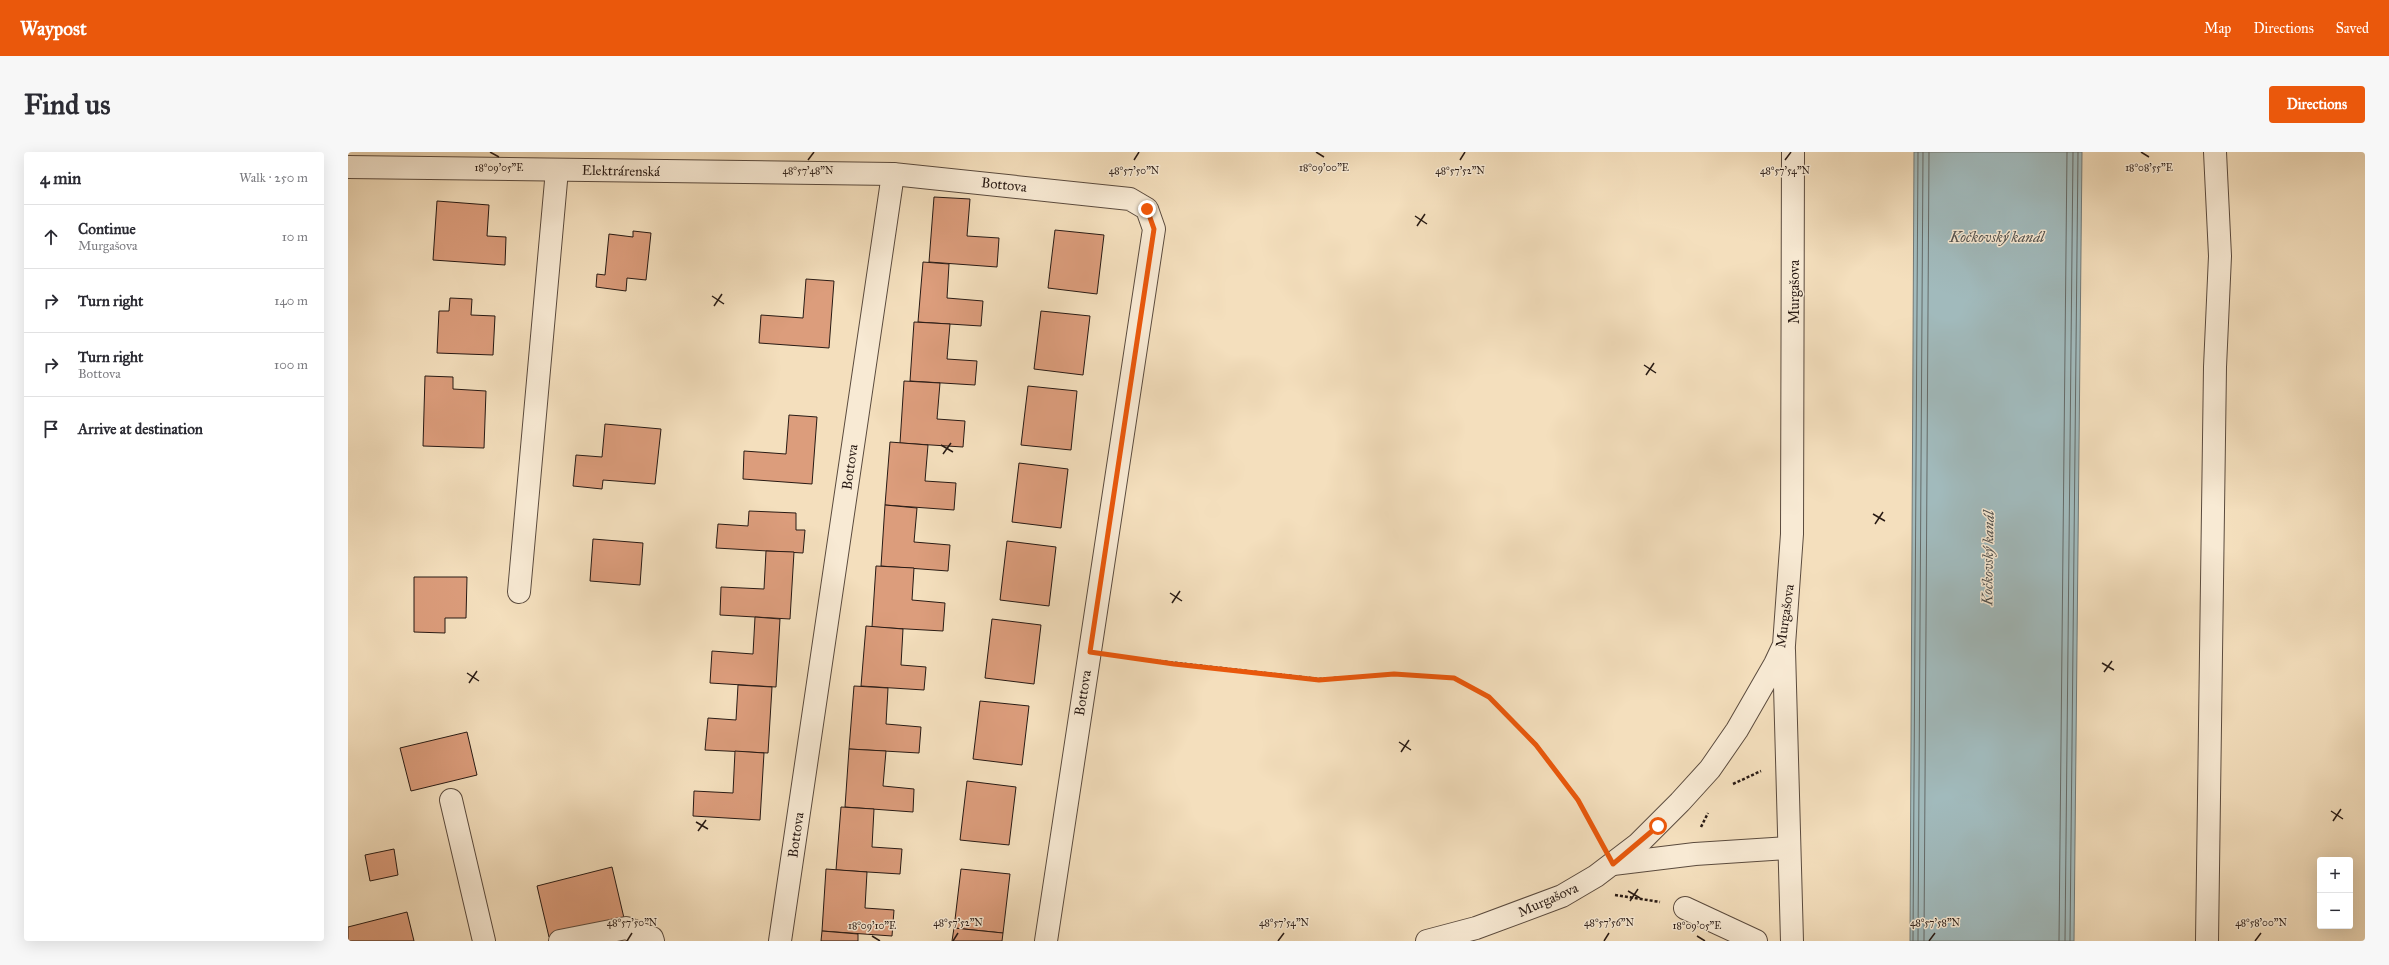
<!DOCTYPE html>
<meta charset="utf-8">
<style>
:root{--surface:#fff;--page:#f7f7f7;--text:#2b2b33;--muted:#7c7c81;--line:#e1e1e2;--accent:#ea580c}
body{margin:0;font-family:"IM FELL Great Primer",serif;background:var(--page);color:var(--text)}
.controls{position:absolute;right:12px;bottom:12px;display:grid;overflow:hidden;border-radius:4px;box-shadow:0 4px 16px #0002}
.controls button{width:36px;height:36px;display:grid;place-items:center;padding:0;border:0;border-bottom:1px solid var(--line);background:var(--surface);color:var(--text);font:20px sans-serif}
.stop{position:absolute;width:12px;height:12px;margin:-9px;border:3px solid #ea580c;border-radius:50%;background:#fff}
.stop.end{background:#ea580c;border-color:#fff;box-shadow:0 1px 4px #0008}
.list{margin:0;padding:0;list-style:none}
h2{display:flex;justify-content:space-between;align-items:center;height:52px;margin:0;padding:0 16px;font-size:17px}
h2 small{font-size:13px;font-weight:400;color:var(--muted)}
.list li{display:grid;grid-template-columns:26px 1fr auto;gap:12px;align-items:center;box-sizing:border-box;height:64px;padding:0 16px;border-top:1px solid var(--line)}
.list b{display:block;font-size:15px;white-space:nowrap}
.list p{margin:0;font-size:13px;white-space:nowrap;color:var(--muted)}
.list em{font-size:13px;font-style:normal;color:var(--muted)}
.icon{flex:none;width:22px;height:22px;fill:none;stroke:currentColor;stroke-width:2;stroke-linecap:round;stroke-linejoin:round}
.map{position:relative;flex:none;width:2017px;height:789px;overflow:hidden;border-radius:4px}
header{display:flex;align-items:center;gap:24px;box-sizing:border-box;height:56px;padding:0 20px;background:var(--accent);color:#fff}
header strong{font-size:19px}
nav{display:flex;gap:22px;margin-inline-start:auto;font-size:14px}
.intro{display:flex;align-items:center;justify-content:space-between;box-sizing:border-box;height:96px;padding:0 24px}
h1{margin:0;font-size:28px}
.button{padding:10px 18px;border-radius:4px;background:var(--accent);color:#fff;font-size:14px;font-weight:700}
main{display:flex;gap:24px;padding:0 24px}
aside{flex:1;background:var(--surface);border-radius:4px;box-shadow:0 4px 16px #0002}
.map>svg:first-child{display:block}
</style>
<header>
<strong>Waypost</strong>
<nav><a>Map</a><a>Directions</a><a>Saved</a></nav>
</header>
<div class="intro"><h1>Find us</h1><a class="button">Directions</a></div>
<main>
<aside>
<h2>4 min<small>Walk · 250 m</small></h2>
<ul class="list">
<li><svg class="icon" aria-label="ahead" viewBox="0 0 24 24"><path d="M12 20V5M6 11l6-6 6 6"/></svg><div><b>Continue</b><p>Murgašova</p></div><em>10 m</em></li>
<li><svg class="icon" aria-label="right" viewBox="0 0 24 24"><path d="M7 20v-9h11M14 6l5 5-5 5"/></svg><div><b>Turn right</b></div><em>140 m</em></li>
<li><svg class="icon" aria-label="right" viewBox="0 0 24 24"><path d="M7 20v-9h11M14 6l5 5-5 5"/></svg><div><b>Turn right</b><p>Bottova</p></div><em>100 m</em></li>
<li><svg class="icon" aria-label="arrive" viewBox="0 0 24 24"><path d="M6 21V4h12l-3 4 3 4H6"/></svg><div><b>Arrive at destination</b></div></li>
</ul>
</aside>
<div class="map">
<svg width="2017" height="789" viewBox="0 0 2017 789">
<rect width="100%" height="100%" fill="#f4dfbd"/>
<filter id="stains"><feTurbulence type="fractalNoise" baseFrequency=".005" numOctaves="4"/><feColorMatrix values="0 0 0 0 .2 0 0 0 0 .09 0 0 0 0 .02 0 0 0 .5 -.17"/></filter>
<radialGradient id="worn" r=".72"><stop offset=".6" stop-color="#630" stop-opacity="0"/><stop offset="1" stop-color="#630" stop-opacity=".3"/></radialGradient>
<!-- water -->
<path fill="#a1babc" stroke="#717a79" d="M1566,0H1734L1726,789H1562Z"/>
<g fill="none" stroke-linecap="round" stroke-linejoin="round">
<!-- shore -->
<g stroke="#646a68" stroke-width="1">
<path d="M1565,789L1570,0"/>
<path d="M1570,789L1575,0"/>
<path d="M1576,789L1581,0"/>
<path d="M1711,789L1719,0"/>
<path d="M1717,789L1725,0"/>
<path d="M1722,789L1730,0"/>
</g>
</g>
<!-- building -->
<g fill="#dc9d7c" stroke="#281a14">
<path d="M586,45L622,47L619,84L651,86L649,115L581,110Z"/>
<path d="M89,49L141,53L139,84L158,85L157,113L85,108Z"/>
<path d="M707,78L756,83L749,142L700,136Z"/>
<path d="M285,79L303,81L298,128L279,126L278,139L248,135L249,122L257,123L261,82L285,85Z"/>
<path d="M575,110L601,112L599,146L635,149L633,174L570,170Z"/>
<path d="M458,127L486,129L481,196L411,191L413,163L455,166Z"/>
<path d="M102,146L124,147L123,163L147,164L145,203L89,201L91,159H101Z"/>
<path d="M693,159L742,164L735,223L686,217Z"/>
<path d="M566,170L602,172L599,207L629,209L627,233L562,229Z"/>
<path d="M77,224L105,225V237L138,239L136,296L75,294Z"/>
<path d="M556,229L592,231L589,267L617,269L615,295L552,291Z"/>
<path d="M680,234L729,239L723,298L673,293Z"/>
<path d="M441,263L469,265L464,332L395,327L396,299L438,302Z"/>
<path d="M257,272L313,277L307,332L255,328L254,337L225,334L228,303L254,305Z"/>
<path d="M542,290L580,293L577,329L608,331L606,358L537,353Z"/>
<path d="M671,311L720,317L713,376L664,370Z"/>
<path d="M537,353L569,356L566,390L602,393L600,419L533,414Z"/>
<path d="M401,359L448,361V378H457L455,401L368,396L370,372L400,374Z"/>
<path d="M245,387L295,391L292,433L242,429Z"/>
<path d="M659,389L708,395L701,454L652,448Z"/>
<path d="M418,399L446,400L442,467L372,463L373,435L416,437Z"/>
<path d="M528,414L566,416L564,448L597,451L595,479L524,475Z"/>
<path d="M66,425H119L118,466H97V481L66,480Z"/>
<path d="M407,465L432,467L428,535L362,531L364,499L405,502Z"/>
<path d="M644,467L693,473L686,532L637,526Z"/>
<path d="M518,474L555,477L553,513L578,515L576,538L513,534Z"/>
<path d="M390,533L424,535L420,601L357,598L360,566L388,568Z"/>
<path d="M506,534L540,536L538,572L573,575L571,601L501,597Z"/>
<path d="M632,549L681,554L674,613L625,607Z"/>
<path d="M119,580L129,623L63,639L52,596Z"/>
<path d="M501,597L538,599L535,634L566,637L565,660L497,655Z"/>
<path d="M387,599L416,601L412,668L345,664L346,639L385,641Z"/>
<path d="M619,629L668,635L661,693L612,688Z"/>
<path d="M493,655L526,657L524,695L554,697L552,722L488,718Z"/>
<path d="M46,697L50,723L22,729L17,703Z"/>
<path d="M264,715L276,766L201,785L189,734Z"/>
<path d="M478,717L519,720L517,756L546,758L544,784L474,779Z"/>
<path d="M613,717L662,722L655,781L606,776Z"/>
<path d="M59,760L66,789H0V775Z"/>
<path d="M606,776L655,781L654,789H604Z"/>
<path d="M474,779L510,782V789H473Z"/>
</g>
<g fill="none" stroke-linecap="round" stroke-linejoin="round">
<defs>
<g id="street">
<path d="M0,15L545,22L782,47L799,57L806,77L698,789"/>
<path d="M171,440L209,18"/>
<path d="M1436,498L1444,789"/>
<path d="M103,648L136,789"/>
<path d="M1265,712L1347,702L1440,696"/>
<path d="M1337,756L1408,789"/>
<path d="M212,789L278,776L304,786L305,789"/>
<path d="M432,789L545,22"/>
<path d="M1079,789L1128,776L1214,744L1248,724L1290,692L1332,650L1362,617L1389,578L1427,512L1436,493L1444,382L1445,0"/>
<path d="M1859,789L1867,215L1872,104L1867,0"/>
</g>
</defs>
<!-- street casing -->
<use href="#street" stroke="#5b4b3e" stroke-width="24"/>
<!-- path -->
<g stroke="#281a14" stroke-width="2.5" stroke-dasharray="3 2" stroke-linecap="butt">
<path d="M767,504L971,527L1046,522L1106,526L1141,545L1189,593L1230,649L1252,689"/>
<path d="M1385,632L1413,619"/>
<path d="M1353,675L1360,661"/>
<path d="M1267,743L1312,750"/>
</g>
<!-- street -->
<use href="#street" stroke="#f8ead4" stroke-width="22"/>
</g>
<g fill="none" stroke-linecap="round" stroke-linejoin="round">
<!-- route -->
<path stroke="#ea580c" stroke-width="5" d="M799,57L806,77L742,500L826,512L971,528L1046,522L1106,526L1141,545L1188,593L1230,648L1265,712L1310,674"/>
</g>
<!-- ticks -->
<path fill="none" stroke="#281a14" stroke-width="1.5" d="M142,0L151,5M968,0L976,5M1793,0L1801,5M460,8L466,0M786,8L791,0M1112,8L1117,0M1437,8L1443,0M1067,64L1079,72M1069,74L1077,62M364,144L376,152M366,154L374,142M1296,213L1308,221M1298,223L1306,211M593,293L605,300M595,302L603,291M1525,362L1537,369M1527,372L1535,360M822,441L834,449M824,451L832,439M1754,511L1766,518M1756,520L1764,509M119,521L131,529M121,531L129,519M1051,590L1063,598M1053,600L1061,588M1983,659L1995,667M1985,669L1993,657M348,670L360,677M350,679L358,668M1280,739L1292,746M1282,749L1290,737M524,784L532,789M1349,784L1357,789M279,789L284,781M605,789L610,781M930,789L936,781M1256,789L1261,781M1581,789L1587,781M1907,789L1913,781"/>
<g text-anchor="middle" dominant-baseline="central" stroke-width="3" stroke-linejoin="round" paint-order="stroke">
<!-- street labels -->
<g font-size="14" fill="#281a14" stroke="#f8ead4">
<text transform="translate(273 19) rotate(1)">Elektrárenská</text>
<text transform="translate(656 33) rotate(6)">Bottova</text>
<text transform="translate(1446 140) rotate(-90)">Murgašova</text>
<text transform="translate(502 315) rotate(-82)">Bottova</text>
<text transform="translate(1437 464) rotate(-82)">Murgašova</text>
<text transform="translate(735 541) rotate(-81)">Bottova</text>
<text transform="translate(448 683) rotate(-82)">Bottova</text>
<text transform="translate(1200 748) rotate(-24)">Murgašova</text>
</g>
<!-- water labels -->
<g font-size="15" font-style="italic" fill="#52524f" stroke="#f8ead4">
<text x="1649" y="85">Kočkovský kanál</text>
<text transform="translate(1640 406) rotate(-89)">Kočkovský kanál</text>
</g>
</g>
<g font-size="10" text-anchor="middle" fill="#281a14" stroke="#f8ead4" stroke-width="3" stroke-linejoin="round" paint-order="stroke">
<text x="151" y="19">18°09'05"E</text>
<text x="976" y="19">18°09'00"E</text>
<text x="1801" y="19">18°08'55"E</text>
<text x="460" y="22">48°57'48"N</text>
<text x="786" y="22">48°57'50"N</text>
<text x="1112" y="22">48°57'52"N</text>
<text x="1437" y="22">48°57'54"N</text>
<text x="284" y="774">48°57'50"N</text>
<text x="610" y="774">48°57'52"N</text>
<text x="936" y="774">48°57'54"N</text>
<text x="1261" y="774">48°57'56"N</text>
<text x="1587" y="774">48°57'58"N</text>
<text x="1913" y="774">48°58'00"N</text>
<text x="524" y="777">18°09'10"E</text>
<text x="1349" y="777">18°09'05"E</text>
</g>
<rect width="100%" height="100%" filter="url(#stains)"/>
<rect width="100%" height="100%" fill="url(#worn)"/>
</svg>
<div class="controls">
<button>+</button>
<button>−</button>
</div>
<div class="stop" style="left:1310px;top:674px"></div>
<div class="stop end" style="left:799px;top:57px"></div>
</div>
</main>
